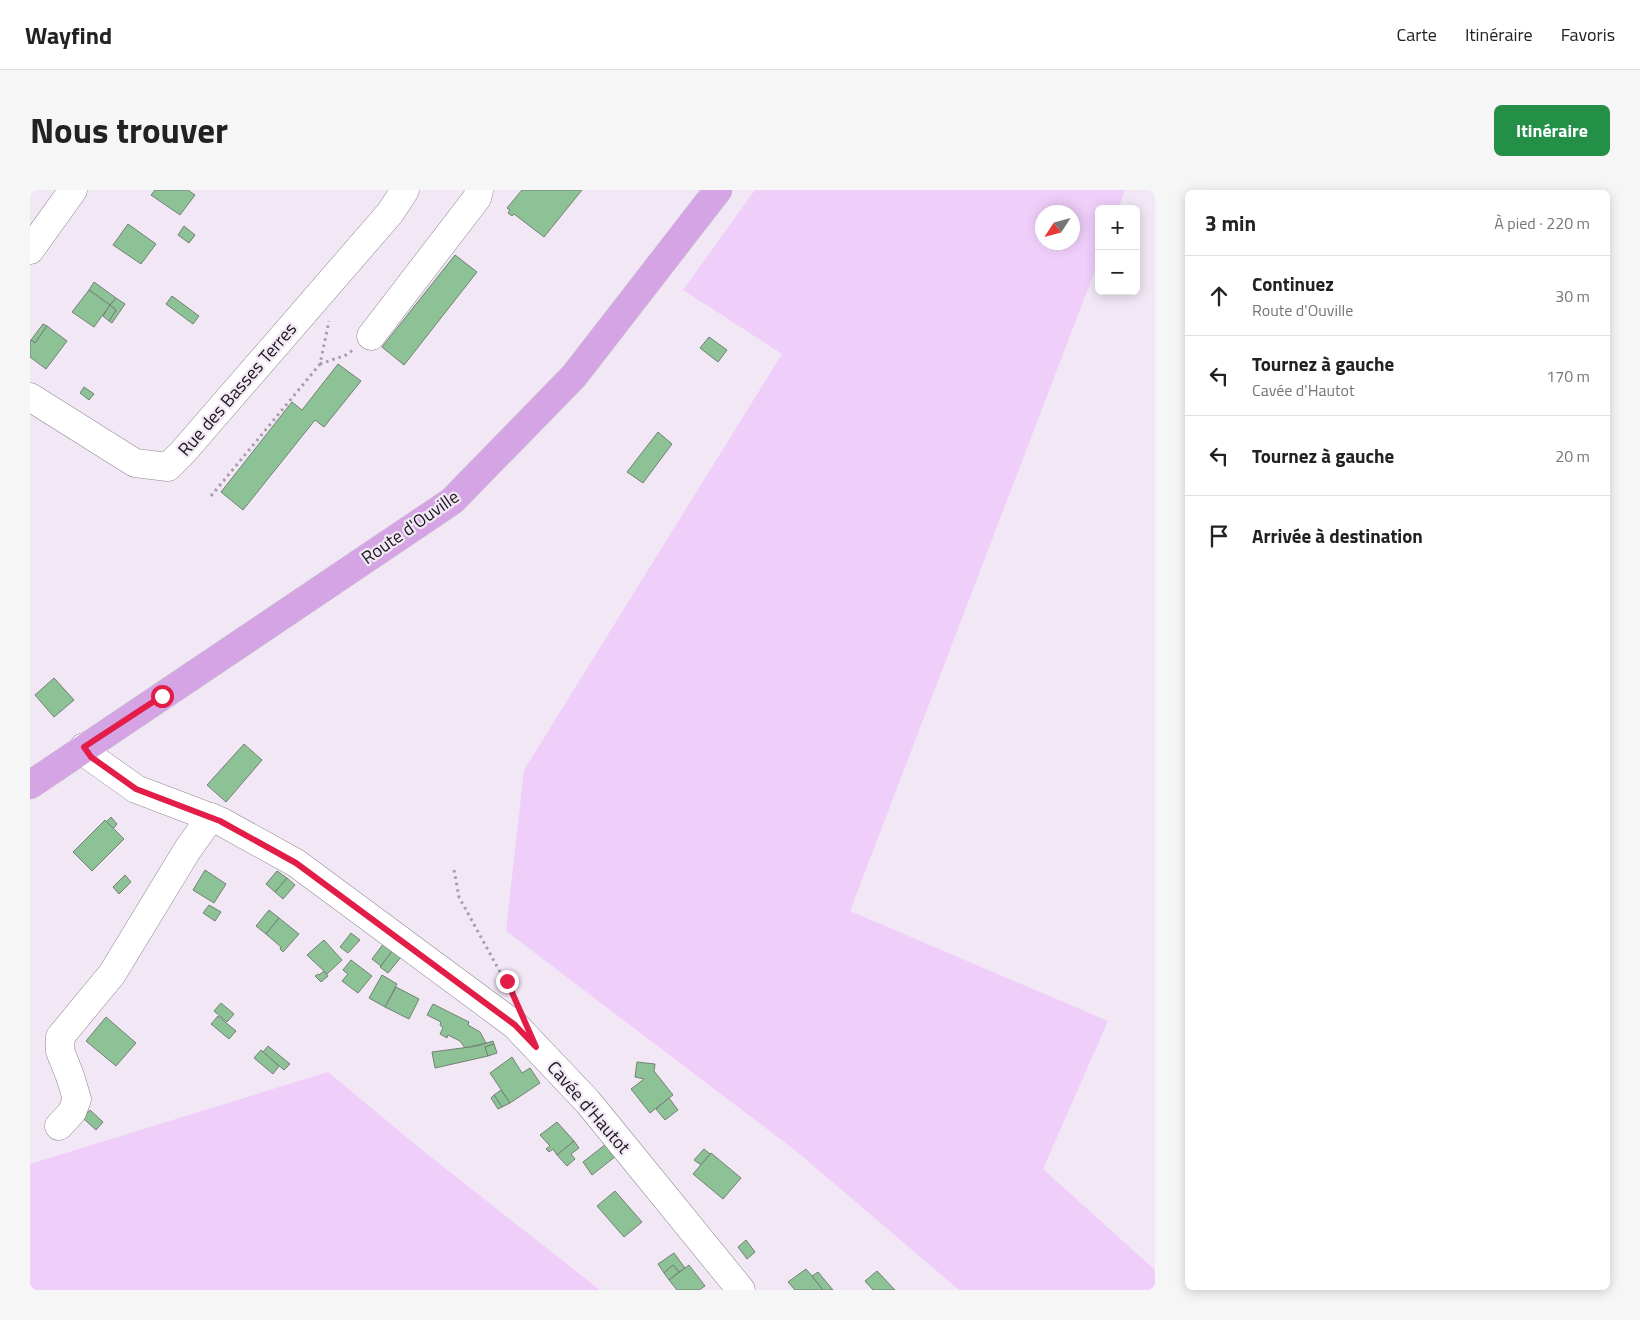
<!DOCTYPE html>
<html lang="fr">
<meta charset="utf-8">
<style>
:root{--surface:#fff;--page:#f6f6f6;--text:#222;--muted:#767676;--line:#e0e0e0;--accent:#248f47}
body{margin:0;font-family:"Titillium Web",sans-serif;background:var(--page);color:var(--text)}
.controls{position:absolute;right:15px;top:15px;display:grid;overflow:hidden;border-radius:8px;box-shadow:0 2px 12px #0003}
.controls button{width:45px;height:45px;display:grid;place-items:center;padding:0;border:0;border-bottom:1px solid var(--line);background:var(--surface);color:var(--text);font:25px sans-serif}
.compass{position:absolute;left:1005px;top:15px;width:45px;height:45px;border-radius:50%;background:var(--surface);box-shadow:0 2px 12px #0003;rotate:234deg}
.stop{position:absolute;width:15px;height:15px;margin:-11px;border:4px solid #e11d48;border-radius:50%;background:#fff}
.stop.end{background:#e11d48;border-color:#fff;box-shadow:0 1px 5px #0008}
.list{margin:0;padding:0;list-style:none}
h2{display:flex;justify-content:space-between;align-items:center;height:65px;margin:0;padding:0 20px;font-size:21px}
h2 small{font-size:16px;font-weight:400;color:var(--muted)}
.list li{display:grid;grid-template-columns:32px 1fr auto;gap:15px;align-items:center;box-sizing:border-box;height:80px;padding:0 20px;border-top:1px solid var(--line)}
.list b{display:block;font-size:19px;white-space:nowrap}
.list p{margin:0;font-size:16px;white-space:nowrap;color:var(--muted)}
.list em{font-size:16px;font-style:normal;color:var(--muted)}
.icon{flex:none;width:28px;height:28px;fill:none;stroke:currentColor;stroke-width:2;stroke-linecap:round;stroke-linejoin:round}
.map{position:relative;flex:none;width:1125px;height:1100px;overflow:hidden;border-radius:8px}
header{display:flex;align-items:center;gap:30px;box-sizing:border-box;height:70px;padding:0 25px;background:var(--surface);border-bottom:1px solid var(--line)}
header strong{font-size:24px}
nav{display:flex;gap:28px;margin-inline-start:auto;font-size:18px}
.intro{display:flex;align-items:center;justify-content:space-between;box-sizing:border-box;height:120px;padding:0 30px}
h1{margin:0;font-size:35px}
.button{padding:12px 22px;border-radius:8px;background:var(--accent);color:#fff;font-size:18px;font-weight:700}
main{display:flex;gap:30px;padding:0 30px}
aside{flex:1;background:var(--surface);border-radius:8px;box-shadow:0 2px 12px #0003}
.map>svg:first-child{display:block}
</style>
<header>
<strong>Wayfind</strong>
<nav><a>Carte</a><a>Itinéraire</a><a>Favoris</a></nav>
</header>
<div class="intro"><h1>Nous trouver</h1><a class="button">Itinéraire</a></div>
<main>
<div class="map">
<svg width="1125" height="1100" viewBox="0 0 1125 1100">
<rect width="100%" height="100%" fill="#f2e7f5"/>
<!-- green -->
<g fill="#efcffa" fill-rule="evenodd">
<path d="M725,0H1095L1088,19H1069V70L820,721L1078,831L1013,979L1125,1080V1100H929L766,961L476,741L494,580L752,164L653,100ZM1012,22H1042V52H1012Z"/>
<path d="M298,882L397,964L570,1100H0V974Z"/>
</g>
<!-- building -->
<g fill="#8cc296" stroke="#738075">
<path d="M125,0H158L165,5L150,25L121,5Z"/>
<path d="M492,0H552L514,47L484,24L482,26L478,23L480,20L477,18Z"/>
<path d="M98,34L126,54L111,74L83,55Z"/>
<path d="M154,36L165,45L159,53L148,45Z"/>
<path d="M425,65L447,82L374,175L352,157Z"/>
<path d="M64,92L86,108L80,115L59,100Z"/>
<path d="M59,100L80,115L64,137L42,122Z"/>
<path d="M142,106L169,126L163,134L136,114Z"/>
<path d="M86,108L95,114L82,133L79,131L86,120L80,115Z"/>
<path d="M80,115L86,120L79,131L73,126Z"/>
<path d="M13,134L17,136L5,153L1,150Z"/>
<path d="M17,136L37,151L16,179L0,167V152L1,150L5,153Z"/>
<path d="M679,147L697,160L688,172L670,158Z"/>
<path d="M308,174L331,191L294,237L285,230L213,320L191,302L262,212L272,220Z"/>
<path d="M54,197L64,204L59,210L50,203Z"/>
<path d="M628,242L642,254L613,293L597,282Z"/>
<path d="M24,488L44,510L24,527L5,505Z"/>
<path d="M214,554L232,570L196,612L177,595Z"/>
<path d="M81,627L87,634L83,639L76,632Z"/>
<path d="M75,630L94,649L62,681L43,662Z"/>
<path d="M175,680L196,694L184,713L163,700Z"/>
<path d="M247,681L257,688L245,702L236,694Z"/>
<path d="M95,685L101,692L89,704L83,697Z"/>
<path d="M257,688L265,695L253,709L245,702Z"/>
<path d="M179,715L191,722L185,731L173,723Z"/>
<path d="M239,720L249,728L236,744L226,736Z"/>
<path d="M249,728L269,744L253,762L250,759L251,757L236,744Z"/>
<path d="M321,743L330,750L318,763L310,757Z"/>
<path d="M294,750L312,770L297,784L277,765Z"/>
<path d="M354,753L363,760L351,776L342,769Z"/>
<path d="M363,760L372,766L358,783L350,777Z"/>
<path d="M321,770L342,786L328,803L312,791L318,784L313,780Z"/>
<path d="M294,781L298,786L291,792L285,786L288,784L289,785Z"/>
<path d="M352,785L367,794L355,817L339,808Z"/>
<path d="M366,797L389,809L379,829L355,817Z"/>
<path d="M191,813L204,824L197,832L184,821Z"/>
<path d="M403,814L439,832L438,835L450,842L456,853L435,858L430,851L418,845L417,848L410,844L413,838L410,835L411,832L397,825Z"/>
<path d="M188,826L206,841L199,849L181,834Z"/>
<path d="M76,827L106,853L86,876L56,851Z"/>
<path d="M463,851L464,854L455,857L458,866L405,878L402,862L447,856Z"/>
<path d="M464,854L467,863L458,866L455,857Z"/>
<path d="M238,856L260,874L254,880L233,862Z"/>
<path d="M231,860L249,876L243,884L224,868Z"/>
<path d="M482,867L492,883L500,878L510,893L480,913L460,883Z"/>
<path d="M607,872L625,874L624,881L643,905L620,923L601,899L614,889L605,887Z"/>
<path d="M471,900L480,913L472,917L464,905Z"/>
<path d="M464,905L472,917L468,919L461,908Z"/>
<path d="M639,908L648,920L635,930L626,919Z"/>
<path d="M60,920L73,932L66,940L53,928Z"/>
<path d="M527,932L544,951L527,965L523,959L519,962L516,959L520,956L510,945Z"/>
<path d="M544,951L549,958L541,964L545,969L537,976L527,965Z"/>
<path d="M576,954L586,966L562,985L553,972Z"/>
<path d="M674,959L680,964L671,975L664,970Z"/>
<path d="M681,963L711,988L693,1009L663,984Z"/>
<path d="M585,1001L612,1032L594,1047L567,1016Z"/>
<path d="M716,1050L725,1062L717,1069L708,1057Z"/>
<path d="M644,1063L655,1078L649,1082L643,1075L634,1083L628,1074Z"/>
<path d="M643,1075L649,1082L639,1090L634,1083Z"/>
<path d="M659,1075L675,1096L669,1100H647L639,1090Z"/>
<path d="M776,1079L782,1086L793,1100H765L758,1092Z"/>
<path d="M847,1081L865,1100H843L835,1091Z"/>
<path d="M788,1082L803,1100H793L782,1086Z"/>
</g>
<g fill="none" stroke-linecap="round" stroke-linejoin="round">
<defs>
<g id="minor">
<path d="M0,60L43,0"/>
<path d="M341,146L447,8L449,0"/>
<path d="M0,207L105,273L138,277L153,262L360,23L375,0"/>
<path d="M54,557L61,567L106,599L190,631L266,673L485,835L558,912L711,1100"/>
<path d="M29,936L42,922L47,909L40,886L30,861V847L82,784L158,659L181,627"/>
</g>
<path id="major" d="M0,595L422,311L544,186L688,0"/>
</defs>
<!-- minor casing -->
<use href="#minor" stroke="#918895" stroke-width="29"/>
<!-- major casing -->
<use href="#major" stroke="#cdcccd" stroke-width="29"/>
<!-- path -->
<g stroke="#a69da8" stroke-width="3" stroke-dasharray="2.5 4" stroke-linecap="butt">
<path d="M290,174L316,165L323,160"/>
<path d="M181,306L290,174L299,131"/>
<path d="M424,680L429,707L481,802"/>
</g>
<!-- minor -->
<use href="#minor" stroke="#fff" stroke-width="28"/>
<!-- major -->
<use href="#major" stroke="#d4a4e5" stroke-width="28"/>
</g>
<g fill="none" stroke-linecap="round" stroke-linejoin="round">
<!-- route -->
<path stroke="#e11d48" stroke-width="6" d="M132,506L54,557L61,567L106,599L190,631L266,673L485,835L506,857L477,791"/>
</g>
<g text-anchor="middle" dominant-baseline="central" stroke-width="4.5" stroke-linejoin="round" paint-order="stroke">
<!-- street labels -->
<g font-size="18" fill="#1b171c" stroke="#f2e7f5">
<text transform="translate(207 199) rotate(-49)">Rue des Basses Terres</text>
<text transform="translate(380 337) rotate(-35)">Route d'Ouville</text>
<text transform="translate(559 917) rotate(49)">Cavée d'Hautot</text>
</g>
</g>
</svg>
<div class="controls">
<button>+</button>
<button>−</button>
</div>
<svg class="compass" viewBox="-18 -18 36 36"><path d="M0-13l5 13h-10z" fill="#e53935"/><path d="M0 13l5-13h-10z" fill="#767676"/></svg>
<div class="stop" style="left:132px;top:506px"></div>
<div class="stop end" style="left:477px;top:791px"></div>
</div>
<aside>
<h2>3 min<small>À pied · 220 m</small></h2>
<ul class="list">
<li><svg class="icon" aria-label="ahead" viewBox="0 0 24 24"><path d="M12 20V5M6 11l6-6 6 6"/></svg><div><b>Continuez</b><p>Route d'Ouville</p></div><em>30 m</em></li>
<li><svg class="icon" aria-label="left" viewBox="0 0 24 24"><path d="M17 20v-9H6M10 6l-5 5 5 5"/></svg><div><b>Tournez à gauche</b><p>Cavée d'Hautot</p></div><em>170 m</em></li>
<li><svg class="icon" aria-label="left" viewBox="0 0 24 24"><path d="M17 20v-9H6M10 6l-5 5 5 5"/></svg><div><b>Tournez à gauche</b></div><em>20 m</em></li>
<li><svg class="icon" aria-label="arrive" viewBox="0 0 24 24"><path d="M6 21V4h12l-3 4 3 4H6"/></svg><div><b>Arrivée à destination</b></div></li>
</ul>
</aside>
</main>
